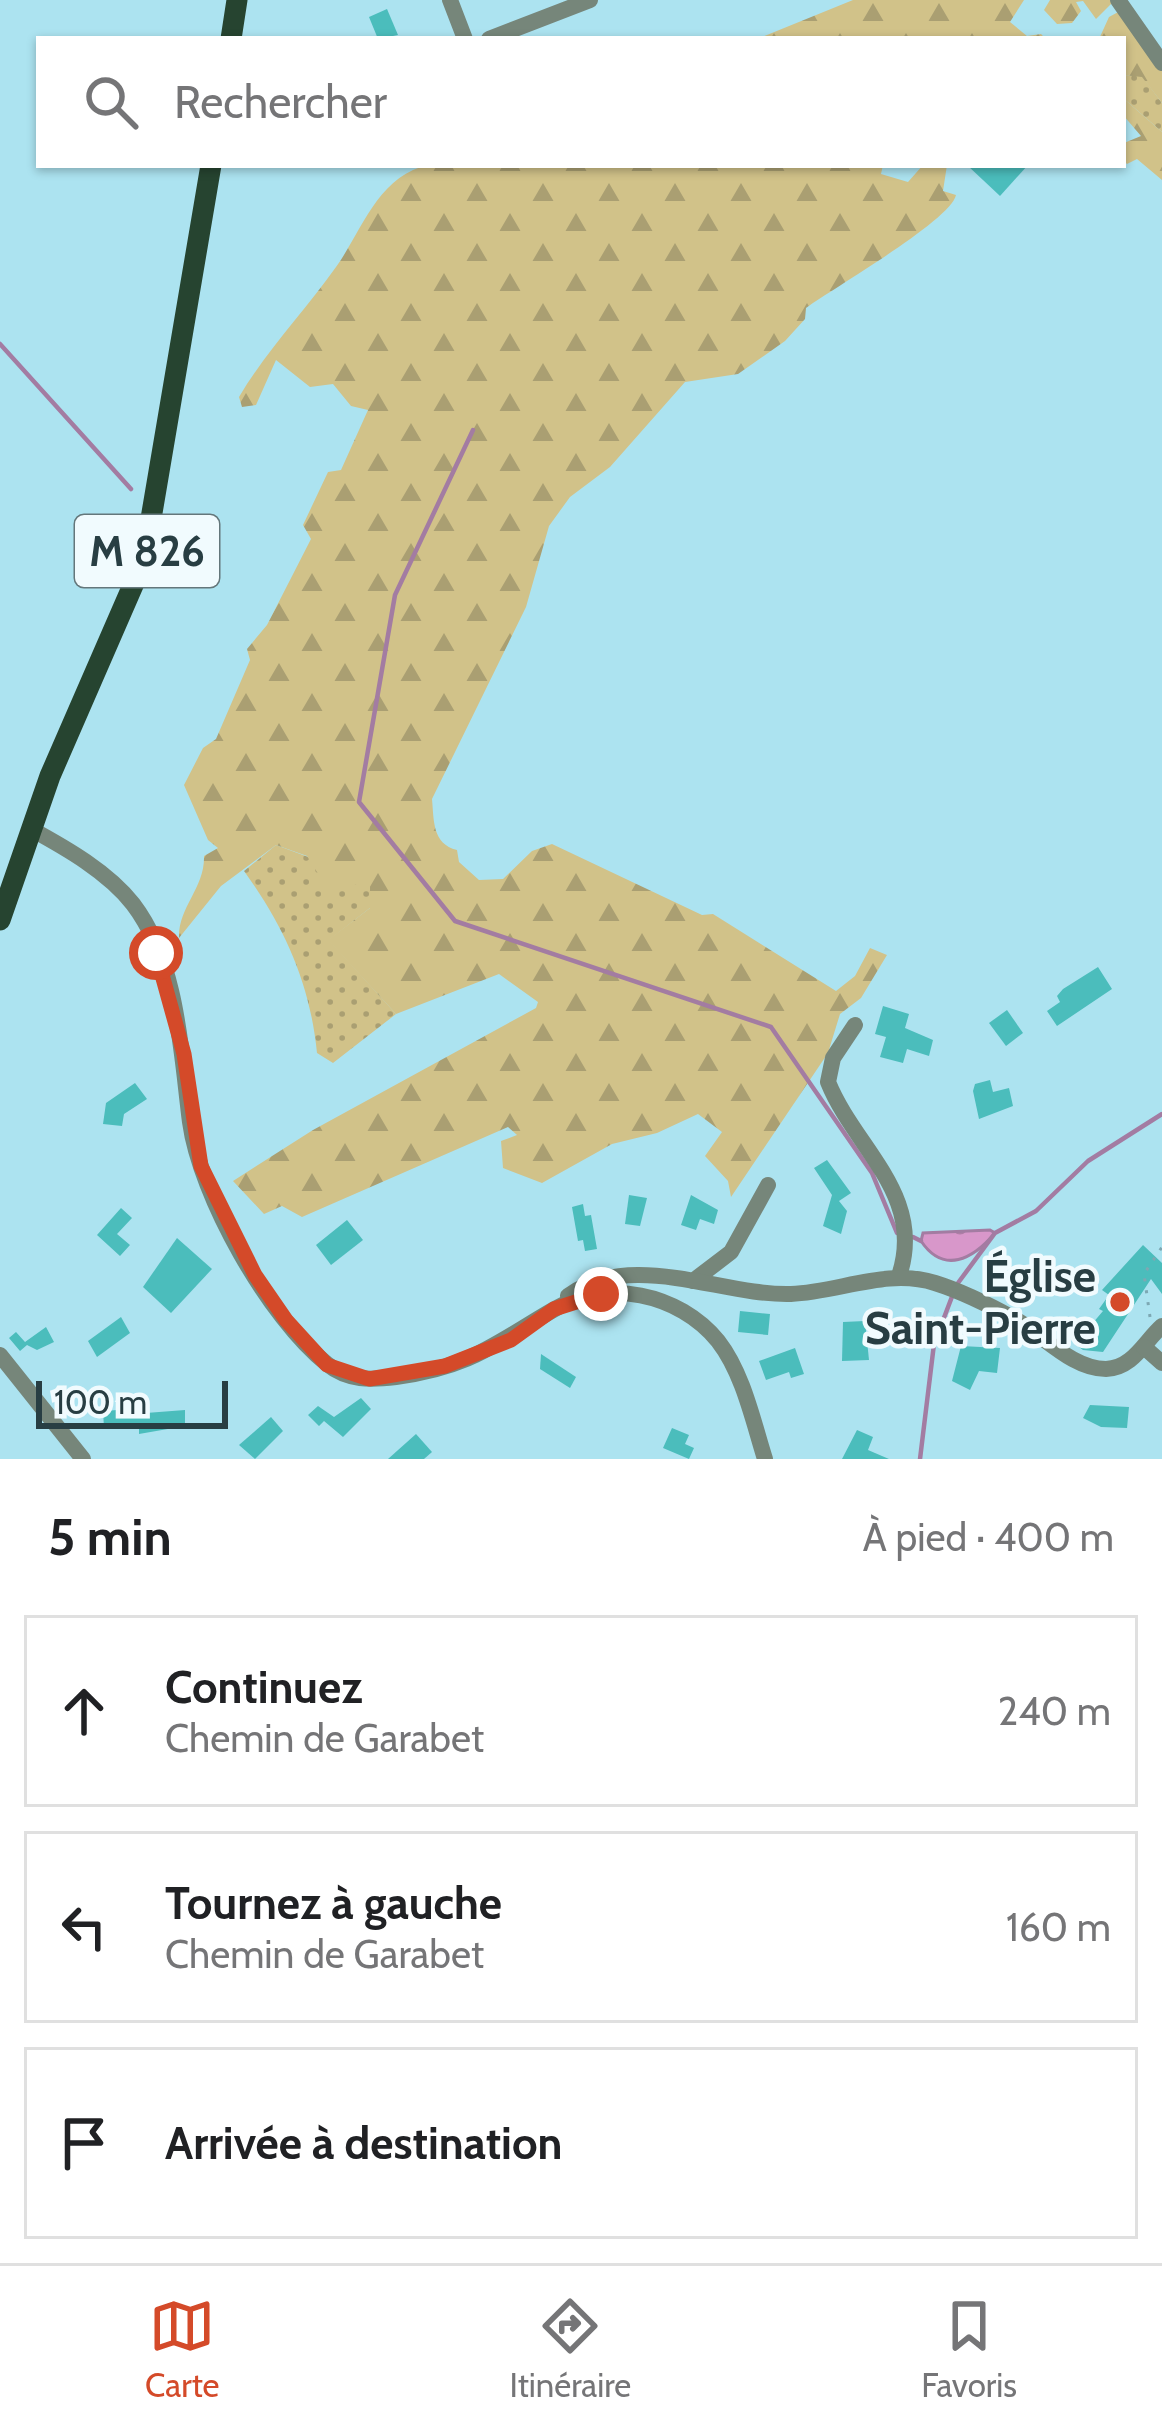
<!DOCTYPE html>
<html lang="fr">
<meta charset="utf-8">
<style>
:root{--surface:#fff;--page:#f6f6f6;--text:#202124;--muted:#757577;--line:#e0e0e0;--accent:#d44a29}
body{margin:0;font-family:Cabin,sans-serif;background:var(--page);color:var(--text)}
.scale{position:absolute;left:36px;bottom:30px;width:192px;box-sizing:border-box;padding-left:12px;border:6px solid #283e43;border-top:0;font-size:33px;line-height:42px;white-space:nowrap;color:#283e43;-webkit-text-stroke:9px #f1fbfe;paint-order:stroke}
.stop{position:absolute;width:36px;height:36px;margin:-27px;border:9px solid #d44a29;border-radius:50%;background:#fff}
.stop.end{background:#d44a29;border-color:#fff;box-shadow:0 3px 12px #0008}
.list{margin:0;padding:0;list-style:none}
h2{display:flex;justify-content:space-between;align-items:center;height:156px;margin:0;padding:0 48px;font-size:51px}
h2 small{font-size:39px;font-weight:400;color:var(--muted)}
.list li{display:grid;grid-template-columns:78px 1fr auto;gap:36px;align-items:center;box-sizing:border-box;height:192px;margin:0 24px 24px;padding:0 24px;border:3px solid var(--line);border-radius:0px}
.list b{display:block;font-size:45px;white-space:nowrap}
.list p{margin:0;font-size:39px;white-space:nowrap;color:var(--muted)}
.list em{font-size:39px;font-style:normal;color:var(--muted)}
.icon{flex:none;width:66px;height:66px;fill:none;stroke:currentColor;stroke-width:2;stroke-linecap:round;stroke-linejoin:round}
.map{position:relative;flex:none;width:1162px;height:1459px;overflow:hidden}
.search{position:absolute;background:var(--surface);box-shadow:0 3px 9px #0004;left:36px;right:36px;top:36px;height:132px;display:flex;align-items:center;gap:30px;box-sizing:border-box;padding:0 42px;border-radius:0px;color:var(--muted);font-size:45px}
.sheet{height:804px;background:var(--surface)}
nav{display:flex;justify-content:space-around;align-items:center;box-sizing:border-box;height:168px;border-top:3px solid var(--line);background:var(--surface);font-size:33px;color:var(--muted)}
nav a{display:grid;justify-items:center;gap:6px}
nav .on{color:var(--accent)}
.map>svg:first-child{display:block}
</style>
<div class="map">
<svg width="1162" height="1459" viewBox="0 0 1162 1459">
<defs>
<pattern id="grass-dots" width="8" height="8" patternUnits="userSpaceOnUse" patternTransform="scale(3)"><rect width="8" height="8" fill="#d1c289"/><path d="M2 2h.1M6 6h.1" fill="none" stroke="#aa9f72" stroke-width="1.8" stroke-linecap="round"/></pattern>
<pattern id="forest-firs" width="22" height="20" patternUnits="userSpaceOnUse" patternTransform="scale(3)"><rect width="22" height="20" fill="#d1c289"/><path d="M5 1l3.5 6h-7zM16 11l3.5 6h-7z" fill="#aa9f72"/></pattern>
<pattern id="water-ripples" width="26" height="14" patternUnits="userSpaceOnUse" patternTransform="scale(3)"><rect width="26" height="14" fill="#d897ca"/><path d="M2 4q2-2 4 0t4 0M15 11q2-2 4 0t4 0" fill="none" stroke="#af7da6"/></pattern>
</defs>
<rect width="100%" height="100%" fill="#ace3f0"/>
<!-- grass -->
<g fill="url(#grass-dots)">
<path d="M1123,75L1142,76L1162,103V132L1123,98Z"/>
<path d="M276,845L370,880V908L329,940L396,1014L333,1063L317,1053C310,983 285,928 244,871Z"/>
</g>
<!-- forest -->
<g fill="url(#forest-firs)">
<path d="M853,0H1024L1010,22L1027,36L1041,34L1046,39H757Z"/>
<path d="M1050,0H1113L1114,1L1096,19L1083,1L1076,2L1081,11L1072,23L1057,24L1044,10Z"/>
<path d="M1120,11L1162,71V103L1142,77L1123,75V39H1099L1109,17Z"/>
<path d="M1123,98L1162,132V180L1137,159L1127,164L1123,160L1124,143L1141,136L1123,115Z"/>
<path d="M429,165H883L881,174L908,182L923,165H947L943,191L956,195C951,220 835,287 806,308L805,319L785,341L738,374L685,382L610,467L570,497L549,526L526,607L432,799C434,820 432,844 457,850L459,862L479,880L503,879L532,851L552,844L702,915L713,914L836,991L855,976L870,948L887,955L861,998L840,1014L828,1053L731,1197L728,1181L705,1156L722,1132L698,1114L657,1133L612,1144L542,1183L503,1168L501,1141L517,1135L508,1127L302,1217L282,1206L264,1214L233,1181L313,1130L536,1008L538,1002L499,974L396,1014L328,940L370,908V880L330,893L307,856L276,845L221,886L179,938C178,907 205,888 204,856L218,848L208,840L184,785L203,748L216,739L250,660L247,649L267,625L311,539L303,525L328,472L341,470L368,410L351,406L333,384L310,387L276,360L256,405L242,407L239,397C267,350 304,312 336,267C362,231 378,175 429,165Z"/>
</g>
<!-- water -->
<path fill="url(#water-ripples)" stroke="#a37ca2" stroke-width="3" d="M990,1230L995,1233C973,1259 944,1275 921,1241L923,1233Z"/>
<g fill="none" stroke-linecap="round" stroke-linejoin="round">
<!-- stream -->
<g stroke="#a37ca2" stroke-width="4.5">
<path d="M0,344L131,489"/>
<path d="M473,430L395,595L359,802L455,921L771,1027L872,1173L897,1233"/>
<path d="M913,1237L921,1241"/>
<path d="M958,1283L995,1233L1036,1211L1088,1161L1162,1114"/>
<path d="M920,1459L934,1344L953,1294"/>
</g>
</g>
<!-- building -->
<g fill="#4bbdbc">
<path d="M387,9L398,35L378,39L369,17Z"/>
<path d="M967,165H1028L1000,196Z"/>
<path d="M1098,967L1112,989L1057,1026L1047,1011L1060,1002L1057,996L1063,989Z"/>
<path d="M883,1006L909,1014L905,1028L933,1040L929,1056L907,1049L903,1063L880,1057L886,1037L875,1034Z"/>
<path d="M1007,1010L1023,1033L1006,1046L989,1023Z"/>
<path d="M990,1080L993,1092L1009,1088L1013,1106L979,1119L973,1091L975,1084Z"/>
<path d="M135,1083L147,1099L124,1114L122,1126L103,1124L106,1103Z"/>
<path d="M827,1160L851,1193L839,1201L847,1211L841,1234L823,1226L832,1195L814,1168Z"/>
<path d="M629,1195L647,1198L640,1226L625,1224Z"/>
<path d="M691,1195L718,1210L714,1224L700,1219L696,1230L681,1225Z"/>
<path d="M583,1204L585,1216L591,1215L597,1249L585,1251L583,1240L578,1241L572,1207Z"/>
<path d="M121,1208L132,1218L117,1234L130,1245L120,1256L97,1235Z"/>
<path d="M347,1220L363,1240L331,1265L316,1245Z"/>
<path d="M177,1238L212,1269L171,1313L143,1287Z"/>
<path d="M1143,1245L1162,1263V1294L1151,1279L1103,1352L1083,1350L1075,1344L1103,1311L1099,1309L1109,1295L1102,1290Z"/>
<path d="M740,1311L770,1314L768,1335L738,1332Z"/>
<path d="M121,1317L130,1333L97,1357L88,1341Z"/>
<path d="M865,1321L869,1360L842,1361L843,1322Z"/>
<path d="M46,1327L54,1342L37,1350L27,1345L20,1351L9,1338L16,1332L25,1342Z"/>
<path d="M961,1346L1000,1348L997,1373L979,1371L970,1390L952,1381Z"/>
<path d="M795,1348L804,1374L791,1378L789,1372L766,1380L759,1361Z"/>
<path d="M541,1354L576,1377L570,1388L540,1369Z"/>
<path d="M361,1398L371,1409L343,1437L324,1421L319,1426L308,1415L318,1406L334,1417Z"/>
<path d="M1090,1405L1129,1407L1127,1428L1101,1427L1083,1418Z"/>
<path d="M146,1408V1413L185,1410V1426L139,1434V1426L104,1428L103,1411Z"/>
<path d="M271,1417L283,1431L255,1459L239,1445Z"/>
<path d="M672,1428L689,1435L685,1444L694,1448L689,1459L663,1448Z"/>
<path d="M857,1430L873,1437L868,1450L889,1459H842Z"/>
<path d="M416,1434L432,1452L424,1459H388Z"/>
</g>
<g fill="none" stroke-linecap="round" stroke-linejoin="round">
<!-- path -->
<path stroke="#7da8b3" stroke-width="3" stroke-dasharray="3 9" stroke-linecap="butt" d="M1150,1317L1144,1274L1162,1247"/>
<!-- minor -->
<g stroke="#76867a" stroke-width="16">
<path d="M450,0L465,39"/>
<path d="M1118,0L1162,63"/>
<path d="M489,39L590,0"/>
<path d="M31,829C66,848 108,872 133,904C178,963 181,1052 190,1122C200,1196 269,1318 327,1364C348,1381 371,1380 396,1377C470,1367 493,1345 553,1310C606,1278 679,1293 718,1341C743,1373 753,1421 765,1459"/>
<path d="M855,1025L833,1058L828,1082C855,1149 926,1195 899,1276"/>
<path d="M693,1281L731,1252L768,1185"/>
<path d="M568,1296C632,1249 720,1296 791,1294C840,1292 887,1268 935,1283C964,1292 993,1307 1018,1321C1045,1337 1073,1369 1106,1369C1133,1368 1144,1342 1162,1326"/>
<path d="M1144,1347L1162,1363"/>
<path d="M0,1355L83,1459"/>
</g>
<!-- major -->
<g stroke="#264430" stroke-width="21">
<path d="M231,39L237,0"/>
<path d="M0,920L50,776L144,560L211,165"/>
</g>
</g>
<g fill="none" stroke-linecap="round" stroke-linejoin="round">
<!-- route -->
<path stroke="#d44a29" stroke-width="15" d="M156,953L184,1054L201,1166L255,1275L286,1320L327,1365L369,1379L445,1366L511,1340L554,1309L601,1294"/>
</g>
<!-- markers -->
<circle fill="#d44a29" stroke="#f1fbfe" stroke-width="4.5" cx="1120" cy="1302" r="12"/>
<g text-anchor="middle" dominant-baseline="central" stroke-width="9" stroke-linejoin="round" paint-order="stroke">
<!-- shield labels -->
<rect fill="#f1fbfe" stroke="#64777b" stroke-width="3" x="75" y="515" width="144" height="72" rx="9"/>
<g font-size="42" font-weight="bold" fill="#283e43">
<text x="147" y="551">M 826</text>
</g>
<!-- poi labels -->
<g font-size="45" font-weight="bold" fill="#283e43" stroke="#f1fbfe" text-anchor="end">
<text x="1096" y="1276">Église<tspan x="1096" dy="52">Saint-Pierre</tspan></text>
</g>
</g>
</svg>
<div class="scale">100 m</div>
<div class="stop" style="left:156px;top:953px"></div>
<div class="stop end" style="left:601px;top:1294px"></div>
<div class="search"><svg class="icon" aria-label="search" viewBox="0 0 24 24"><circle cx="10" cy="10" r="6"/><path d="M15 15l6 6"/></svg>Rechercher</div>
</div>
<section class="sheet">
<h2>5 min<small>À pied · 400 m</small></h2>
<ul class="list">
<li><svg class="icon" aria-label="ahead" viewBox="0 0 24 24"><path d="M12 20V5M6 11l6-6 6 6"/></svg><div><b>Continuez</b><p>Chemin de Garabet</p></div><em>240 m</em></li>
<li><svg class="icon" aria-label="left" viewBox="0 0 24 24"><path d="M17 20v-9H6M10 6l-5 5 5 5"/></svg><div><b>Tournez à gauche</b><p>Chemin de Garabet</p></div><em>160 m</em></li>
<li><svg class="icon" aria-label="arrive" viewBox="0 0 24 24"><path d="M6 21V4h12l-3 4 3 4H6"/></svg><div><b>Arrivée à destination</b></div></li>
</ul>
</section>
<nav>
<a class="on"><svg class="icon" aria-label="map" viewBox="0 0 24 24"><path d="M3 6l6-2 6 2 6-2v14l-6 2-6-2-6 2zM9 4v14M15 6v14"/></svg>Carte</a>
<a><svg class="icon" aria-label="directions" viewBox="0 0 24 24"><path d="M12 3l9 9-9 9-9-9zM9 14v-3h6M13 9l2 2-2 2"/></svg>Itinéraire</a>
<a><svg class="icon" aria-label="saved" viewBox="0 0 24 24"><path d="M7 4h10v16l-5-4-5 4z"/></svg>Favoris</a>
</nav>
